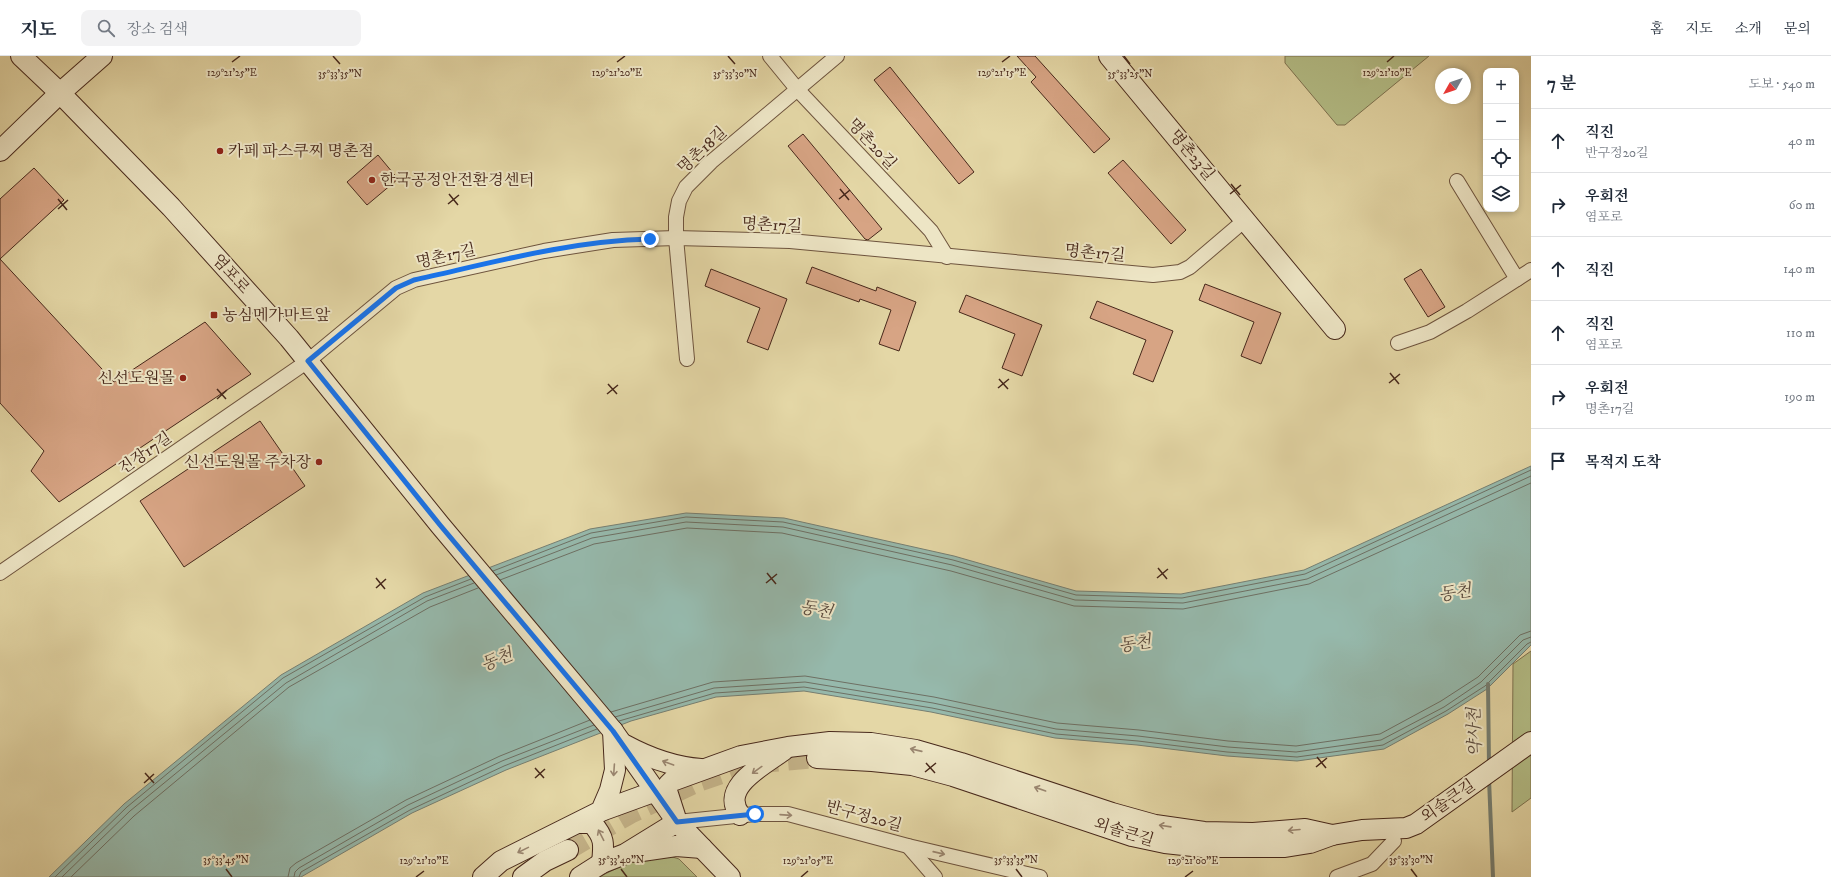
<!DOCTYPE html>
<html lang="ko">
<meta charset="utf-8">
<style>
:root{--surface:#fff;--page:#f2f2f3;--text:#1f2937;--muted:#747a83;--line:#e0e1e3}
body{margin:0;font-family:"IM FELL DW Pica","Noto Serif KR",serif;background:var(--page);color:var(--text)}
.controls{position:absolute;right:12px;top:12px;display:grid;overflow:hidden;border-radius:8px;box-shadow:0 2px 6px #0003}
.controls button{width:36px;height:36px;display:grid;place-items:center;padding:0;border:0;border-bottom:1px solid var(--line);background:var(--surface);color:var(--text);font:20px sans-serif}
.compass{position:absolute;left:1435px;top:12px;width:36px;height:36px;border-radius:50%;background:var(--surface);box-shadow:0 2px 6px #0003;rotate:230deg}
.stop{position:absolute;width:12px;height:12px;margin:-9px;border:3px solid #1a73e8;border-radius:50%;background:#fff}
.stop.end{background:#1a73e8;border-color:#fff;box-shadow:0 1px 4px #0008}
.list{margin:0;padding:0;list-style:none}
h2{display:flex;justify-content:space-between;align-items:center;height:52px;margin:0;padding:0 16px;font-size:17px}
h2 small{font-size:13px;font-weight:400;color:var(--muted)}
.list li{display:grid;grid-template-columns:26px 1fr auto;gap:12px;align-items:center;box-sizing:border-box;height:64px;padding:0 16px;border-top:1px solid var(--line)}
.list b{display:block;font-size:15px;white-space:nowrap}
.list p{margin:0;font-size:13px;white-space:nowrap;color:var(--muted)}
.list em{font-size:13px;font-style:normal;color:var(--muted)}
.icon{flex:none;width:22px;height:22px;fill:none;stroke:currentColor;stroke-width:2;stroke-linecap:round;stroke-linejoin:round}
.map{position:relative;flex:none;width:1531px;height:821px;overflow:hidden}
header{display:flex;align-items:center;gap:24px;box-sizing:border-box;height:56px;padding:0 20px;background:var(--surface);border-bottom:1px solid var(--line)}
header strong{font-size:19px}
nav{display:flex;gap:22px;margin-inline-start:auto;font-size:14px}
.search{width:280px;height:36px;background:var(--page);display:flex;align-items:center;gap:10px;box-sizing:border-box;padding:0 14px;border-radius:8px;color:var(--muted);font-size:15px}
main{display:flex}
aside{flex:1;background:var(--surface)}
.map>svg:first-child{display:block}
</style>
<header>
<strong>지도</strong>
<div class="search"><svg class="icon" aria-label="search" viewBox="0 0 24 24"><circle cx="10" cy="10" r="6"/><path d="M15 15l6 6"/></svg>장소 검색</div>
<nav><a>홈</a><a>지도</a><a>소개</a><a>문의</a></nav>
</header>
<main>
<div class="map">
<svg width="1531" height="821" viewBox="0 0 1531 821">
<rect width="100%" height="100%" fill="#e4d7a6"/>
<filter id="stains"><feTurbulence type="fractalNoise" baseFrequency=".005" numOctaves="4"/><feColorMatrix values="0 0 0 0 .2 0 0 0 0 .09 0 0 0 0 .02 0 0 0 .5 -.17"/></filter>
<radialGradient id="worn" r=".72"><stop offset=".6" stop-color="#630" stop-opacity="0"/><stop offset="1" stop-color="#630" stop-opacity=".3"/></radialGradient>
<!-- green -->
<g fill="#b4be87" stroke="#7e7351">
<path d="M1285,0H1429L1345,69H1337L1285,7Z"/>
<path d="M1531,595V742L1512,756L1513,608Z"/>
<path d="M666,799L679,803L697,821H599L631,805Z"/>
</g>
<!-- water -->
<path fill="#96b9ac" stroke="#767f72" d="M1531,410V589L1487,633L1448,658L1384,693L1297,705L1227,700L1137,689L1055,682L931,656L804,635L716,641L631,665L506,714L412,757L301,821H49L124,748L281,619L423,537L590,473L686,457L784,462L954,500L1076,535L1181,538L1304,514Z"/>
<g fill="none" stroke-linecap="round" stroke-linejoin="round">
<!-- shore -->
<g stroke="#6e7064" stroke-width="1">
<path d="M493,515L591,477L686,461L783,466L953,504L1076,539L1182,542L1305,518L1531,414"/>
<path d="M496,519L592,482L686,466L783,471L952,509L1075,544L1183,547L1307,523L1531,420"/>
<path d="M500,524L594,488L687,472L782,477L951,515L1074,550L1183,553L1309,528L1531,427"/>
<path d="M611,656L713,626L805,620L934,641L1057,667L1139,674L1228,685L1296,690L1380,678L1441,645L1478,621L1520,579L1531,575"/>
<path d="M615,661L714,632L805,626L933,647L1056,673L1138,680L1228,691L1296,696L1381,684L1444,651L1481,626L1523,584L1531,581"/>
<path d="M619,665L715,637L804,631L932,652L1056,678L1138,685L1227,696L1297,701L1383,689L1446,655L1485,630L1527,588L1531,586"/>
<path d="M55,821L127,751L283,622L425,541L471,523"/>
<path d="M62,821L130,755L286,627L427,545L474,527"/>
<path d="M71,821L134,760L289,631L430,551L478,532"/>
<path d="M288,821L290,812L296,807L406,744L500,700L590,664"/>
<path d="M294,821L295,816L299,812L408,749L502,705L594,669"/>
<path d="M299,821L301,816L410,754L504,710L597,673"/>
</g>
<!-- stream -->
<g stroke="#767f72" stroke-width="4">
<path d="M1488,628L1489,709"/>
<path d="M1489,723L1493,821"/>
</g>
</g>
<!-- building -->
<g fill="#d7a484" stroke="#47281b">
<path d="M1017,0H1035L1110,83L1094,97L1031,26L1036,21Z"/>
<path d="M890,11L974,116L959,128L874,24Z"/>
<path d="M803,78L882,173L868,184L865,183L788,90Z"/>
<path d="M378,99L398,123L367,149L347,126Z"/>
<path d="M1123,104L1186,174L1171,188L1108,117Z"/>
<path d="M34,112L64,144L0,203V143Z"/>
<path d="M0,203L114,326L205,266L251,318L59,446L31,415L44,395L0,347Z"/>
<path d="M812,211L876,235L877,231L916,246L899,295L879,288L891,254L860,243L859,246L806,227Z"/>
<path d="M711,213L787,243L768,294L747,286L760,252L705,230Z"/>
<path d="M1421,213L1445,251L1428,261L1404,223Z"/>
<path d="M1205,228L1281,257L1261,308L1241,300L1254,266L1199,244Z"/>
<path d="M966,239L1042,269L1022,320L1002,312L1015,278L959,256Z"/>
<path d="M1097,245L1173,275L1153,326L1133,318L1146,284L1090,262Z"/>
<path d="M260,365L305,430L184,511L140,445Z"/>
</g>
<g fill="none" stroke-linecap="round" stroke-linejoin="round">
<!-- secondary-tunnel -->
<path stroke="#c5b48a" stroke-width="20" stroke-dasharray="20 10" stroke-linecap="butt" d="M568,794L630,758L698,726L750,708L817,702"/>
<defs>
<g id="street">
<path d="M770,0L797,33L931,175L947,201"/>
<path d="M1457,125L1517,223"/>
<path d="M1398,287L1430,276L1467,255L1531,214"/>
<path d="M687,303L676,182V161L679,145L686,131L711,106L837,0"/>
<path d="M0,517L308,305L396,232L414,224L544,195L613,184L676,182L790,185L1153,219L1180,216L1190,211L1245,164"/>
<path d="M677,766L755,758H788L908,790L1040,821"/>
<path d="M908,790L935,821"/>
<path d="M1337,821L1372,808L1394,785"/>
</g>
<g id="secondary">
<path d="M21,0L60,37L171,151L289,282L440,469L613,675L677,766L730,821"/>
<path d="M1109,0L1335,273"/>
<path d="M0,95L60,37L102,0"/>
<path d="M625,689C649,702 674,711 701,713"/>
<path d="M817,702L872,705L912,709L953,720L1132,780L1165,787L1202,791H1285L1310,787L1332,779L1362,774L1406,772L1416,768L1531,686"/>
<path d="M601,755L656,735"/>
<path d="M740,759C719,731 764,709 784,694"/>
<path d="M579,767H592C605,782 604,788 602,807"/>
<path d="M635,796L676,790L702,792"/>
<path d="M483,821L501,805L601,755L610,734L615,714L613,675"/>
<path d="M523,821L545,805L568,794"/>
<path d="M580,821L602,807L625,798L677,766L667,735L668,729L672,725L741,700L788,691L830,686L871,687L916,694L961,707L1112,757L1155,769L1204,776L1253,777L1305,773L1332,779"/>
</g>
</defs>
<!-- street casing -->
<use href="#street" stroke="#6e543e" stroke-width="16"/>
<!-- secondary casing -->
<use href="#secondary" stroke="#47281b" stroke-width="22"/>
<!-- street -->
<use href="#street" stroke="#ede5c5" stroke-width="14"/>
<!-- secondary -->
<use href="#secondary" stroke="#ede5c5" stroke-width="20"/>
</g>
<!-- one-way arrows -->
<defs><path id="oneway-shaft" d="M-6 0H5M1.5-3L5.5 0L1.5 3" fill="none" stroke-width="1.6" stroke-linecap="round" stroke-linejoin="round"/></defs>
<g stroke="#9a8670">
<use href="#oneway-shaft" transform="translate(916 694) rotate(-167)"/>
<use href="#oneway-shaft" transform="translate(668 707) rotate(-160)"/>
<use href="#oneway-shaft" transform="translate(614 714) rotate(94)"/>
<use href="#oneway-shaft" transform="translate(757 714) rotate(144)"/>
<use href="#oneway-shaft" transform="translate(1040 733) rotate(-161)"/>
<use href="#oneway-shaft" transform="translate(786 759) rotate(4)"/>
<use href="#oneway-shaft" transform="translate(1165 770) rotate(-172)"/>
<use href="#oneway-shaft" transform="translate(1294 774) rotate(175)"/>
<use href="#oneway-shaft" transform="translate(601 779) rotate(-117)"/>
<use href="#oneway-shaft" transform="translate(523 794) rotate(154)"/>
<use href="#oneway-shaft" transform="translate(939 797) rotate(13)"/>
</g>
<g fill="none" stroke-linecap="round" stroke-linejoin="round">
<!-- route -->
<path stroke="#1a73e8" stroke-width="5" d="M650,183C569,185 491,207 414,224L396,232L308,305L440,469L613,675L677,766L755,758"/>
</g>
<!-- ticks -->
<path fill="none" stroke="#47281b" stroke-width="1.5" d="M333,0L340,8M728,0L735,8M1124,0L1130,8M232,6L240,0M617,6L625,0M1002,6L1010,0M1387,6L1394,0M1231,128L1240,139M840,133L849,144M449,138L458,149M1230,138L1241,129M58,143L67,154M839,143L850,134M448,148L459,139M58,153L68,144M1390,317L1399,328M999,323L1008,333M1389,327L1400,318M608,328L617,338M998,332L1009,323M217,333L226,343M607,338L618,329M217,343L227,334M1158,512L1167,523M767,517L776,528M376,522L385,533M1157,522L1168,513M766,527L777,518M376,532L386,523M1317,701L1326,712M926,707L935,717M1316,711L1327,702M535,712L544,722M925,716L936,707M145,717L154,727M535,722L545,713M144,727L154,718M226,813L232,821M621,813L627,821M1016,813L1022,821M1411,813L1417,821M416,821L424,815M801,821L808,815M1185,821L1193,815"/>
<!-- markers -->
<g fill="#8f2418" stroke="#ede5c5" stroke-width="1.5">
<circle cx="220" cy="95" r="4"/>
<circle cx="372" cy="124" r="4"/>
<rect x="210" y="255" width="8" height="8" rx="2"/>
<circle cx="183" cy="322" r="4"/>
<circle cx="319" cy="406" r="4"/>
</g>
<g text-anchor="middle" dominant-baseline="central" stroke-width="4" stroke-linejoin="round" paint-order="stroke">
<!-- street labels -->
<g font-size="16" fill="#47281b" stroke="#ede5c5">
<text transform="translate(872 88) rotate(47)">명촌20길</text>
<text transform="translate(702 94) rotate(-43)">명촌18길</text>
<text transform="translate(1192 99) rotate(50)">명촌23길</text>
<text transform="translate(772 169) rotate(3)">명촌17길</text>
<text transform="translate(1095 197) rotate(5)">명촌17길</text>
<text transform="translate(446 200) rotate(-13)">명촌17길</text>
<text transform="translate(231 218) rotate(48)">염포로</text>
<text transform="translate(145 397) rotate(-35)">진장17길</text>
<text transform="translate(1448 745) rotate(-35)">외솔큰길</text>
<text transform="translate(864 760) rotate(15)">반구정20길</text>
<text transform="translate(1124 776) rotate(17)">외솔큰길</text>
</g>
<!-- poi labels -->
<g font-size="16" fill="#47281b" stroke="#ede5c5" text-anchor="start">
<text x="228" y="95">카페 파스쿠찌 명촌점</text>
<text x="380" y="124">한국공정안전환경센터</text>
<text x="222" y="259">농심메가마트앞</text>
<text x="175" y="322" text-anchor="end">신선도원몰</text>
<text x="311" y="406" text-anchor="end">신선도원몰 주차장</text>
</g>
<!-- water labels -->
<g font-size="17" font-style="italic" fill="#5b4c3f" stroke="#ede5c5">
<text transform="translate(1455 537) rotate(-9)">동천</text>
<text transform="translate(816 554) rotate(10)">동천</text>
<text transform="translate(1135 588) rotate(-9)">동천</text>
<text transform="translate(497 604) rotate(-22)">동천</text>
<text transform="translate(1475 676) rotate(-92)">약사천</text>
</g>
</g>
<g font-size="10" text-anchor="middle" fill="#47281b" stroke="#ede5c5" stroke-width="4" stroke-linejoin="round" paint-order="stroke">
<text x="232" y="20">129°21'25"E</text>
<text x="1002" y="20">129°21'15"E</text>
<text x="1387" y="20">129°21'10"E</text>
<text x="617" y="20">129°21'20"E</text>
<text x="1130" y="21">35°33'25"N</text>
<text x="340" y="21">35°33'35"N</text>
<text x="735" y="21">35°33'30"N</text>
<text x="226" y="807">35°33'45"N</text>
<text x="621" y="807">35°33'40"N</text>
<text x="1016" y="807">35°33'35"N</text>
<text x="1411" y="807">35°33'30"N</text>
<text x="424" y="808">129°21'10"E</text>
<text x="808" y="808">129°21'05"E</text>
<text x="1193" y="808">129°21'00"E</text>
</g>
<rect width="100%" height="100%" filter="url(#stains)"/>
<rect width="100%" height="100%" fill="url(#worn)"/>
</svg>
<div class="controls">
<button>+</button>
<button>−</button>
<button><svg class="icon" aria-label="locate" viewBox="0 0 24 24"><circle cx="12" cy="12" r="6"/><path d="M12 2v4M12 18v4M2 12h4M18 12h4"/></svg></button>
<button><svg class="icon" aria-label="layers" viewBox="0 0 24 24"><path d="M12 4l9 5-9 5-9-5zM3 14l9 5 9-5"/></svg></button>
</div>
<svg class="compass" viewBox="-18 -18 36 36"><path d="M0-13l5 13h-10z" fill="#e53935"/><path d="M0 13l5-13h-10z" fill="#747a83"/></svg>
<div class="stop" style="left:755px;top:758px"></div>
<div class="stop end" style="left:650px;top:183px"></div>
</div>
<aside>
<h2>7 분<small>도보 · 540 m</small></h2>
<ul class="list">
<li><svg class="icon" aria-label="ahead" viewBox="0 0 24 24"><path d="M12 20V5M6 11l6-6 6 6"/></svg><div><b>직진</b><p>반구정20길</p></div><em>40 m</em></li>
<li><svg class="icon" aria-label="right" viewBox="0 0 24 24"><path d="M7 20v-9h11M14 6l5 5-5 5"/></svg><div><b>우회전</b><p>염포로</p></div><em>60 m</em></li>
<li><svg class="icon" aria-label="ahead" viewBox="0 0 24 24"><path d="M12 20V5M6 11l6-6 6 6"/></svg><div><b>직진</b></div><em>140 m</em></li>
<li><svg class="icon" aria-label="ahead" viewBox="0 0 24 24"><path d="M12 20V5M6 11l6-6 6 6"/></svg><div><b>직진</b><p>염포로</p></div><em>110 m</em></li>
<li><svg class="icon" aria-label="right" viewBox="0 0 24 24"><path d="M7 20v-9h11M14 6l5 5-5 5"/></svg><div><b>우회전</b><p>명촌17길</p></div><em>190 m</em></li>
<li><svg class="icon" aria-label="arrive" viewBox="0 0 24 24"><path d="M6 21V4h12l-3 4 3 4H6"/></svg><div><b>목적지 도착</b></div></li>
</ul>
</aside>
</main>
